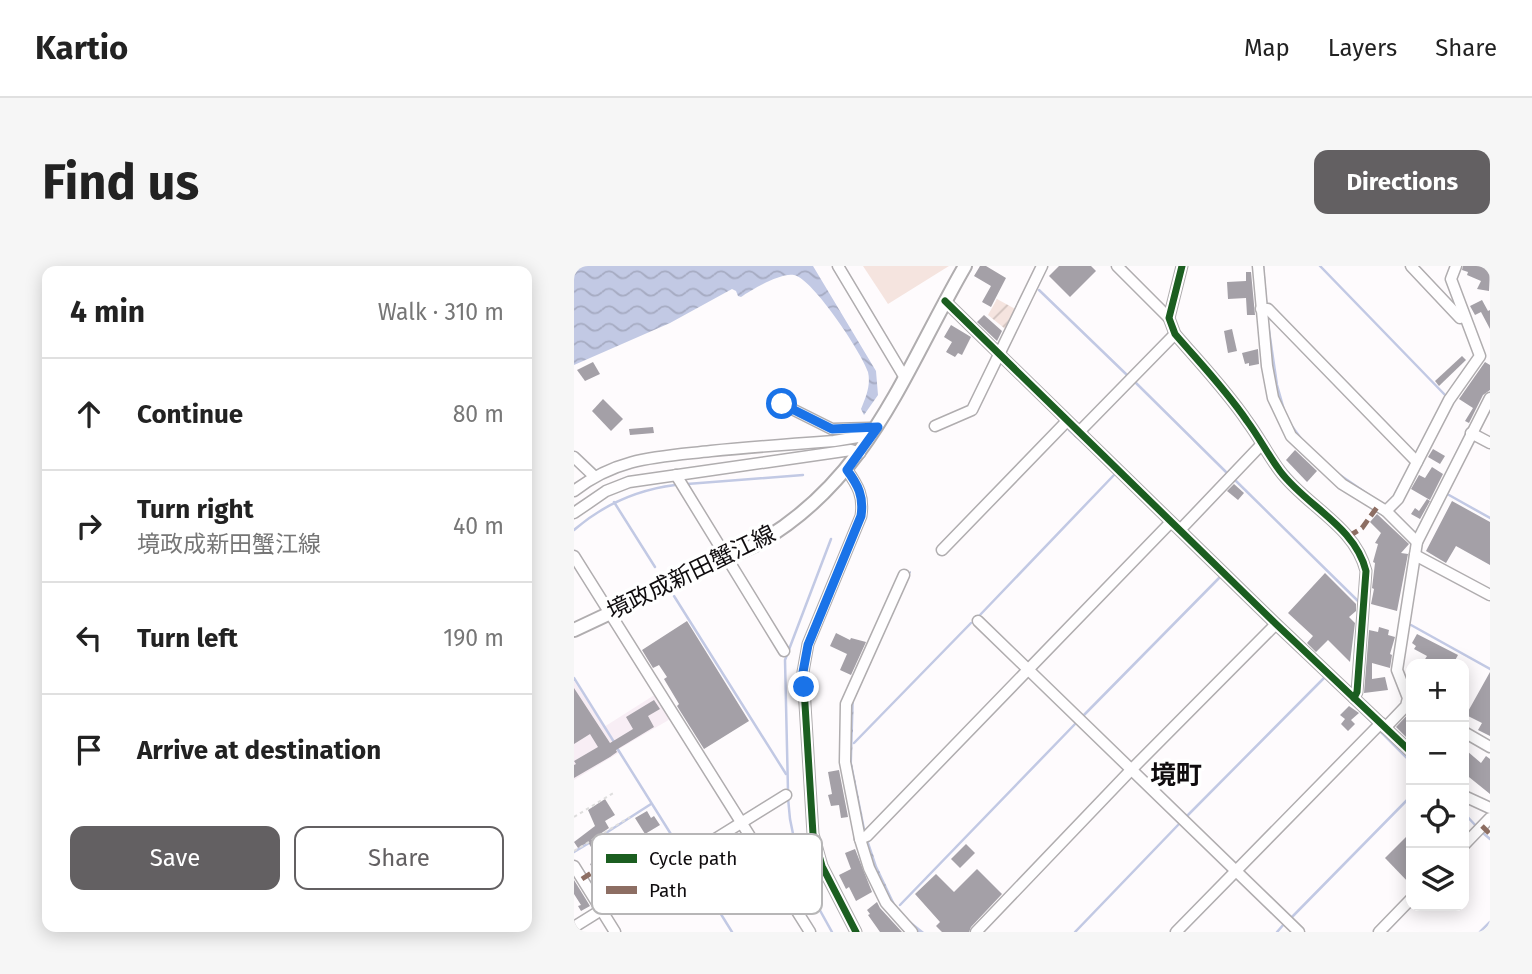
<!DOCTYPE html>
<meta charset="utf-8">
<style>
:root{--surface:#fff;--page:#f6f6f6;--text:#222;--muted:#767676;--line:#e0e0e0;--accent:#636062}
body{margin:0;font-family:"Fira Sans","Noto Sans JP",sans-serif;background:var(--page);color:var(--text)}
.controls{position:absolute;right:21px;bottom:21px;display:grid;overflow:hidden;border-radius:14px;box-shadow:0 4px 18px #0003}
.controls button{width:63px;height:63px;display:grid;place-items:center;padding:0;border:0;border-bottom:2px solid var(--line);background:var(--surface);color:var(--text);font:35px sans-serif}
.stop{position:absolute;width:21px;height:21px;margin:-16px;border:5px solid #1a73e8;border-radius:50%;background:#fff}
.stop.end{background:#1a73e8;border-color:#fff;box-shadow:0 2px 7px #0008}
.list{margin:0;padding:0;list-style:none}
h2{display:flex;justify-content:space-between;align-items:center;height:91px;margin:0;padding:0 28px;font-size:30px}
h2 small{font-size:23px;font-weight:400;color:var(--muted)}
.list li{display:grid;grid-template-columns:46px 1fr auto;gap:21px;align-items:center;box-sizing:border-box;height:112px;padding:0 28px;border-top:2px solid var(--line)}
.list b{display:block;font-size:26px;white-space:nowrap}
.list p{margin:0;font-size:23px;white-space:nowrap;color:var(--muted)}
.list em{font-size:23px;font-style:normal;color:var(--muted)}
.actions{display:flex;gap:14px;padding:21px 28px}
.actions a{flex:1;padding:16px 0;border:2px solid var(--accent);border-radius:14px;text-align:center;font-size:24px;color:var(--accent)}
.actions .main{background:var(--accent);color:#fff}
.icon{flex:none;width:38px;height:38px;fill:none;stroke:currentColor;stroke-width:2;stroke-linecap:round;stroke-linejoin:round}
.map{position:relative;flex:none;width:916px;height:666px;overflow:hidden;border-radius:14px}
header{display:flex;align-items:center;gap:42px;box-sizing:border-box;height:98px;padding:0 35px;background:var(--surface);border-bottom:2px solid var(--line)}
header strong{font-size:33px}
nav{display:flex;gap:38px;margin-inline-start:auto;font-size:24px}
.intro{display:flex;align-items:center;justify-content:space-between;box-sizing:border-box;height:168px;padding:0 42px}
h1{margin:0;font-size:49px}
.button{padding:18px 32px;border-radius:14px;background:var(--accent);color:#fff;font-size:24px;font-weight:700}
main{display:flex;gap:42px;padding:0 42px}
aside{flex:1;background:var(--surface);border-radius:14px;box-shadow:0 4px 18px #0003}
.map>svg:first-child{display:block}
</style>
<header>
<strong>Kartio</strong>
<nav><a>Map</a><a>Layers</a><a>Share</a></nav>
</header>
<div class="intro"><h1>Find us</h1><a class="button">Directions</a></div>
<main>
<aside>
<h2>4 min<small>Walk · 310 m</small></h2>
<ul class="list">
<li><svg class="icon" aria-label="ahead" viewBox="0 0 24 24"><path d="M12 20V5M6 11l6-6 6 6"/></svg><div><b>Continue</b></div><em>80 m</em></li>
<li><svg class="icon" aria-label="right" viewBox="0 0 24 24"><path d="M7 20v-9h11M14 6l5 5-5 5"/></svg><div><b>Turn right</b><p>境政成新田蟹江線</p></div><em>40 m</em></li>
<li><svg class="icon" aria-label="left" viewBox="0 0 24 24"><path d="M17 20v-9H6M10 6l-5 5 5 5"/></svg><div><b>Turn left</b></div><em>190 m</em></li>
<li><svg class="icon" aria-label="arrive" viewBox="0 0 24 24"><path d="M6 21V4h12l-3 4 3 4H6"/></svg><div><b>Arrive at destination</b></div></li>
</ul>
<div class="actions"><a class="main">Save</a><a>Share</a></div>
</aside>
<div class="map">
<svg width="916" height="666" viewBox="0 0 916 666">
<defs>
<pattern id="garden-furrows" width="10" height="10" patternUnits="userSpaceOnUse" patternTransform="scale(1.75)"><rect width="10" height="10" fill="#f5e4df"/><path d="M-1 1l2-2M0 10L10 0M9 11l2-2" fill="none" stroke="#d1c2be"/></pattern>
<pattern id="water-waves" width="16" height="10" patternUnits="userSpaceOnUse" patternTransform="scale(1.75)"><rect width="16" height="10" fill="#c2c9e4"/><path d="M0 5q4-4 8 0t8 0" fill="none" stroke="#a6abc2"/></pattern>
</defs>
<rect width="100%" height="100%" fill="#fefbfd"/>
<!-- built -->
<path fill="#f8eef5" d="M0,415L30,461L82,428L98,452L45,483L46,486L0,514Z"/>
<!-- grass -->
<path fill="#f5e4df" d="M289,0H375L314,38Z"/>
<!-- garden -->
<path fill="url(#garden-furrows)" d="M423,33L445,45L435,66L414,49Z"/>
<!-- water -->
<g fill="url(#water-waves)">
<path d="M0,0H239L302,105L304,129L290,149L287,143C292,131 297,119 294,106C288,87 239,13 220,9C208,6 178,23 167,31L164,30L162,25L158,23L96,57L0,99Z"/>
<path d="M336,305L337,306L280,431L278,497L292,567L303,600L321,638L330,650L350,666H343L328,653L307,621L290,574L274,496L277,433Z"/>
</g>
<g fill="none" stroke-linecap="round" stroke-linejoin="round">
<!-- stream -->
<g stroke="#c2c9e4" stroke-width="2.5">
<path d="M689,0L692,36"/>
<path d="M746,0L873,131"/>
<path d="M465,24L553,109"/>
<path d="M694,58L703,119L710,144"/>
<path d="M561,116L653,207"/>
<path d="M717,159L728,174"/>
<path d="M495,164L517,184"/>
<path d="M763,207L798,231"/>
<path d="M661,214L785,336"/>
<path d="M113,218L229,209"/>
<path d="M875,229L916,252"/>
<path d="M40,236L81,301"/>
<path d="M0,264C30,238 62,224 101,219"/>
<path d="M100,330L212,508"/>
<path d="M405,350L540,209"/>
<path d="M837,359L916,403"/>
<path d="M751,411L799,457"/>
<path d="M0,412L40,476"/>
<path d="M508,451L647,310"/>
<path d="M807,466L837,496"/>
<path d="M280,477L397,357"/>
<path d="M43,482L110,589"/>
<path d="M214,525L211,394L257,273"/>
<path d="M214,532L216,553L228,612L258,666"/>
<path d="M890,547L902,560"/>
<path d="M612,551L751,411"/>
<path d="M909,567L916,573"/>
<path d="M21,574L77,538"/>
<path d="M0,586L15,577"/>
<path d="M114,595L158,666"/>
<path d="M326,639L502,457"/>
<path d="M717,652L837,530"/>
<path d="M501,666L605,558"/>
<path d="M703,666L710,658"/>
<path d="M906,666L916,656"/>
</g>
</g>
<!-- building -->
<g fill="#a4a0a7">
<path d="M406,0H412L432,12L417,41L408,36L417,20L400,10Z"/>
<path d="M485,0H517L522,5L496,31L475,10Z"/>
<path d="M889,0H907L916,4L915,25L903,23L907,15L893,9L894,6L888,4Z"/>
<path d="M672,6H677L681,49H673L672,32L654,33L653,16L672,15Z"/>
<path d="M908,34L914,45L916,44V63L907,46L901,49L896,40Z"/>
<path d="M410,49L428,65L423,75L403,56Z"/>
<path d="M377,59L397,71L388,89L384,87L381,91L372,86L378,76L370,71Z"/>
<path d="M658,63L663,85L654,87L650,65Z"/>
<path d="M684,83L685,98L675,100V97L671,98L668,87Z"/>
<path d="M888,90L892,94L865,120L861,115Z"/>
<path d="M19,96L26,108L11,115L3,104Z"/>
<path d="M911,96L916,99V124L909,129L895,157L891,155L899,142L885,133Z"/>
<path d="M29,133L49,153L37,165L18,145Z"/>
<path d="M79,161L80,167L56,169L55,163Z"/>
<path d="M859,183L871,190L866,198L854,191Z"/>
<path d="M721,184L743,205L733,216L712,194Z"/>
<path d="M858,201L869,208L856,234L837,223L845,209L851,212Z"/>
<path d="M660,218L670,227L664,234L653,225Z"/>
<path d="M853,233L856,235L846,253L837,248L841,242L845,245Z"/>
<path d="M878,235L916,256V299L882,280L872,297L852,285Z"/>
<path d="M803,248L835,278L827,287L834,288L823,345L797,338L800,323L798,322L801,297L799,296L804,278L801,277L807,267L796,256Z"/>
<path d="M751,307L782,338V345L775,351L781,357L776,396L754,374L742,386L733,377L739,370L714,347Z"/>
<path d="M113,355L175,455L130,483L103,440L105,438L90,413L93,411L85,399L79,402L68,384Z"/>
<path d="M805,361L815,364L814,369L821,371L816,388L818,389L816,402L798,397V413L811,411L814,424L790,427L795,364L804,366Z"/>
<path d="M262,367L276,374L277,372L292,376L277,409L266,404L273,388L256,380Z"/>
<path d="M843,368L884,389L879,398H848L853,390L840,383L842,380L838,377Z"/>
<path d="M916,406V470L904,464L908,457L892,449Z"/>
<path d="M0,422L36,477L59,463L52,451L80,434L86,443L74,450L80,461L42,484L43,486L36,491L0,512V499L2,498L0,495L24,481L16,468L0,478Z"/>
<path d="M775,440L785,447L777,454L781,458L774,465L767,458L771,453L766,449Z"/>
<path d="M837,445V476L822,461Z"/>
<path d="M893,485L907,497L912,490L916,493V528L890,507V489Z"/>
<path d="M265,504L274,551L267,552L265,539L257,540L254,529L258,528L254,506Z"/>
<path d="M31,533L41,549L31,555L35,562L20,572L29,587L34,584L38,590L33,593L42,607L45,605L54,619L36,630L27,615L20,619L17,613L23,610L16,598L24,593L14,576L4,582L0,576L21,560L14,544Z"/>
<path d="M73,545L77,552L80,550L86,559L71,568L61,552Z"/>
<path d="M837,566V619L811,592Z"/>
<path d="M392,578L401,587L386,602L377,593Z"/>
<path d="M281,583L298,626L282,635L275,621L272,623L265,609L277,603L271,587Z"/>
<path d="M403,603L428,628L397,661L395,666H368L362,660L366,656L341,628L362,608L380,626Z"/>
<path d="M0,614L16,640L7,645L4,640L7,639L0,628Z"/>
<path d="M303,636L306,642L328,666H306L294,649L296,648L293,644Z"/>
</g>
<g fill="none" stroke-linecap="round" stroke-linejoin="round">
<defs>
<g id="minor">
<path d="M264,0L331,112"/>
<path d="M543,0L595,52"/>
<path d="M608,0L595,52L601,68C625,96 652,124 673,155C685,171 694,189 706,205C732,240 781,260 792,305L783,426L780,432"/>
<path d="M684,0L693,100L699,132L717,170L768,218L812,245L843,276"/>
<path d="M837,0L886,52L890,51"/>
<path d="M371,35L702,358L837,486"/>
<path d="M687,43H694L843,196"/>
<path d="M208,138L258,163L296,162"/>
<path d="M361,160L398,144L468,0"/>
<path d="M505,166L601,68"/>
<path d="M897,167L916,177"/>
<path d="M0,191L20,210"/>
<path d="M273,204C284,220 290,230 287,250L234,378L229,406L239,568L248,600L282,666"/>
<path d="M102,209L210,385"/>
<path d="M0,225C44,191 84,191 137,185C178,181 219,178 260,175L284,171L300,163"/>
<path d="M812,245L824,233L875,134L906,90L877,13L882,0"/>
<path d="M0,247L32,225L55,216L277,184L286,187"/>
<path d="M606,264L688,178"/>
<path d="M368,284L493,155"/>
<path d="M841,289L916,329"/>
<path d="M0,290L236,666"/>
<path d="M330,309L272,438L271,496L286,573L295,602L312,637L338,666"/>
<path d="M404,355L725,666"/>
<path d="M811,462L832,440L834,432L823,404L843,276L916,132"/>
<path d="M890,466L916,481"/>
<path d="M890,530L916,542"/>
<path d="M286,573L293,570L597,256"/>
<path d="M890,579L916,552"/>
<path d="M0,600L41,666"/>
<path d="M0,661L212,529"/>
<path d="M402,666L557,504L702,358"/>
<path d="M602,666L807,457"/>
<path d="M805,666L837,633"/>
</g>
<path id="major" d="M0,364L181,279C295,215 329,107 391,0"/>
</defs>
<!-- minor casing -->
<use href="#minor" stroke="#b0adaf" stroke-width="13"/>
<!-- major casing -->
<use href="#major" stroke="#b0adaf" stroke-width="16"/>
<!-- path -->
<g stroke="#dfdede" stroke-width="2" stroke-dasharray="3.5 3.5" stroke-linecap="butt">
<path d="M0,551L41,526"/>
<path d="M0,585L56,551"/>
</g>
<!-- minor -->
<use href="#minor" stroke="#fffeff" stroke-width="10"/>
<!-- major -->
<use href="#major" stroke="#fffeff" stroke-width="12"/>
<!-- quiet -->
<g stroke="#8d6e63" stroke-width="5" stroke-dasharray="10 5" stroke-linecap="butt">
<path d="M775,270L788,262L804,240"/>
<path d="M908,560L916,568"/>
<path d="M8,613L72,572"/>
</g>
<defs>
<g id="cycleway">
<path d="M608,0L595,52L601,68C625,96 652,124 673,155C685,171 694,189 706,205C732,240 781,260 792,305L783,426L780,432"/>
<path d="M371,35L702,358L837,486"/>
<path d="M273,204C284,220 290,230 287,250L234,378L229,406L239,568L248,600L282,666"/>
</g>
</defs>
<!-- cycleway casing -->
<use href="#cycleway" stroke="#fff" stroke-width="11"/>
<!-- cycleway -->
<use href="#cycleway" stroke="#1b5e20" stroke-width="7"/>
</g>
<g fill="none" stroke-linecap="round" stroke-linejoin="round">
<!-- route -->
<path stroke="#1a73e8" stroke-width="9" d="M208,138L258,163L304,161L273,204C284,219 290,230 287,250L234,379L229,406L230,421"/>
</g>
<g text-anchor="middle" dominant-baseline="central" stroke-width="7" stroke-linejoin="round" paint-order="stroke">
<!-- street labels -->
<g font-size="23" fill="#0f0c0e" stroke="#fff">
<text transform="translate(117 306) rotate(-26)">境政成新田蟹江線</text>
</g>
<!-- quarter labels -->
<g font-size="26" font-weight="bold" fill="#0f0c0e" stroke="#fff">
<text x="602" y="509">境町</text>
</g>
</g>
<!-- legend -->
<rect x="18" y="568" width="230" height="80" rx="10" fill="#fff" stroke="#b7b6b7" stroke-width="2"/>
<rect x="32" y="588" width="31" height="9" fill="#1b5e20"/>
<rect x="32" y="620" width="31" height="8" fill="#8d6e63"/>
<g font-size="19" fill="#0f0c0e">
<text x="75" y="599">Cycle path</text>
<text x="75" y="631">Path</text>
</g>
</svg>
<div class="controls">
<button>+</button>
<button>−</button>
<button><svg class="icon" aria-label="locate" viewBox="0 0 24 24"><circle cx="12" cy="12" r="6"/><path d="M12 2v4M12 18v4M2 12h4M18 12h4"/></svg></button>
<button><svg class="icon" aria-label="layers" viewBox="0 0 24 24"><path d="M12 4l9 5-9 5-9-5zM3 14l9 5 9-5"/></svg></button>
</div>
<div class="stop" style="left:208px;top:138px"></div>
<div class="stop end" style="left:230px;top:421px"></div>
</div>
</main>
